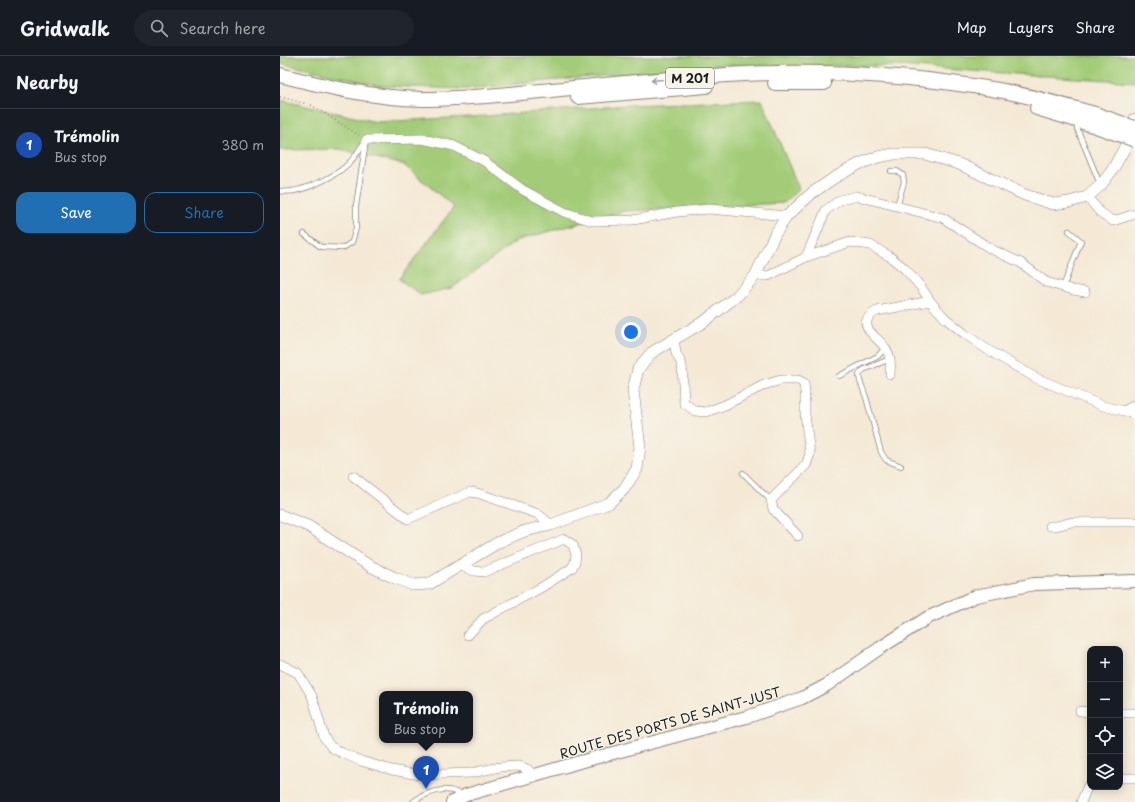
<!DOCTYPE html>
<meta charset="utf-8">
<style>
:root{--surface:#171b24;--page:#20242c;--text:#f1f3f6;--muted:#9ea1a6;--line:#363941;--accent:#1f6fb2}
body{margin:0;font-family:"Playpen Sans",sans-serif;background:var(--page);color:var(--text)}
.controls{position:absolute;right:12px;bottom:12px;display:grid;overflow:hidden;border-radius:8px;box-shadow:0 2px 10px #0003}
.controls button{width:36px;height:36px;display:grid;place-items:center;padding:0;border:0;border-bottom:1px solid var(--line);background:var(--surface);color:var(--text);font:20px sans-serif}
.you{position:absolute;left:351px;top:276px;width:14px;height:14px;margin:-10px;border:3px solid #fff;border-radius:50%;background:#1a73e8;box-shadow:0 0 0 6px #1a73e833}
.badge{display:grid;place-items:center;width:26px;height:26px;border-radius:50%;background:var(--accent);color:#fff;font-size:13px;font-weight:700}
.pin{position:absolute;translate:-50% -33px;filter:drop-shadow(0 1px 2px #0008)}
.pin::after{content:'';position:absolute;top:21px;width:14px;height:12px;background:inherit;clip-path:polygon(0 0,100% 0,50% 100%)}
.popup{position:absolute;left:99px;top:635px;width:94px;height:52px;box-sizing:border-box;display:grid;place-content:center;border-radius:8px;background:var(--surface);filter:drop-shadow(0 1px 3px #0005);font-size:13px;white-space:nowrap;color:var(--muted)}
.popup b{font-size:15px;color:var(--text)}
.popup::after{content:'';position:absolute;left:50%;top:100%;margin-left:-8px;border:8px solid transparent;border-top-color:var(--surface)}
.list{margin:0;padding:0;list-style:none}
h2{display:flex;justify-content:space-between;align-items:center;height:52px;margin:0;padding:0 16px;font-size:17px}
h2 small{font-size:13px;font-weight:400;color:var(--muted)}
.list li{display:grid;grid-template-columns:26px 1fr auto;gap:12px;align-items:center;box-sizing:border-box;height:72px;padding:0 16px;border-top:1px solid var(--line)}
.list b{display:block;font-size:15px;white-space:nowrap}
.list p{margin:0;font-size:13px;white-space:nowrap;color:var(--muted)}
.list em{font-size:13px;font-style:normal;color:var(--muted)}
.actions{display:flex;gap:8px;padding:12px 16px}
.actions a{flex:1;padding:9px 0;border:1px solid var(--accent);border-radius:12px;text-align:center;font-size:14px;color:var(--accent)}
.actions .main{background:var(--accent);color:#fff}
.icon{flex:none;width:22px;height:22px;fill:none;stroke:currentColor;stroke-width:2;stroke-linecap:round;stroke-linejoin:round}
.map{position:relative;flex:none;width:855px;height:746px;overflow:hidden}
header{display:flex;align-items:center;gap:24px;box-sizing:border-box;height:56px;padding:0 20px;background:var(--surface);border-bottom:1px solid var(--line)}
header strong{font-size:19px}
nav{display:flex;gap:22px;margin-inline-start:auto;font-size:14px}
.search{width:280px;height:36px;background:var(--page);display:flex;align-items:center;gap:10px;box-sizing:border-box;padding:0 14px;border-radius:22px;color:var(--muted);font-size:15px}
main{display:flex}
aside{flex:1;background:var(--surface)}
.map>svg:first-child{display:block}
</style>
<header>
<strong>Gridwalk</strong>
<div class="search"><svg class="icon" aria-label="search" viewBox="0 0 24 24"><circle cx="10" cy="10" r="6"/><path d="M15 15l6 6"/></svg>Search here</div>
<nav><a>Map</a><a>Layers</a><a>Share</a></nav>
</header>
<main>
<aside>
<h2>Nearby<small></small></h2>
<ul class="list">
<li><span class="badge" style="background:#1a4fb4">1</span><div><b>Trémolin</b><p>Bus stop</p></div><em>380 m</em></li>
</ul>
<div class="actions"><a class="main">Save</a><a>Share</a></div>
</aside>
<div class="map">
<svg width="855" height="746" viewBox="0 0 855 746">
<rect width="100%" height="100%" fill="#f7f3e8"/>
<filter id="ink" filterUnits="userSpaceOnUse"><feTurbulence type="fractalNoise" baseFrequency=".025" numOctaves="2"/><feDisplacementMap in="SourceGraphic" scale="8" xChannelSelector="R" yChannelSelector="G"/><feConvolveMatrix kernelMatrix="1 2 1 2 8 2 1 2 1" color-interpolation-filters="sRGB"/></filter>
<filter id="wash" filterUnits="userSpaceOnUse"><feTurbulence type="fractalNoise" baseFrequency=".012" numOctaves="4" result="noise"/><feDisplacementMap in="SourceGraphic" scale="16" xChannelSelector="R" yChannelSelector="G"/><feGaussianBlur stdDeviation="0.9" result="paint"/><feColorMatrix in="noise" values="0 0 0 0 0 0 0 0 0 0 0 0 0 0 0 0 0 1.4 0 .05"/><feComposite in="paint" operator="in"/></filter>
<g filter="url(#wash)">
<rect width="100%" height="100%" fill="#f5e9d5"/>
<!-- green -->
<g fill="#a2cc77" stroke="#5f744a">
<path d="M0,0H855V26L618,10L436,9L185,33L101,30L8,9L0,7Z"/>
<path d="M0,44L96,66L205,60L350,49L482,44L519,133L504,147L344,155L238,184L172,232L141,239L119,223L174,151L124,109L60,93L0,94Z"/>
</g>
</g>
<g filter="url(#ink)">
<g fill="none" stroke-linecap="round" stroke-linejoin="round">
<defs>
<g id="service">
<path d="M798,65L797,72L820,128"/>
<path d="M611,115H617L623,119L624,126L617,150"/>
<path d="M0,135C18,139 55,121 68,108C75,102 80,92 85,85"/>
<path d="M24,178L41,191L63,192L72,186L76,172V150L86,84"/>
<path d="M783,231L801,185L789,175"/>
<path d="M610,303L583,314L579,319L580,325L586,341L601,396L606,404L621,410"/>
<path d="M559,320L598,300L605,292"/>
<path d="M463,417L482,436L491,444"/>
<path d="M133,746C140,740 157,733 166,734C172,734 177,737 182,738"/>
</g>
<g id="minor">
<path d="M86,84L142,83L174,90L204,105L243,134L284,156L312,165L353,164L397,156L429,153L507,160"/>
<path d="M807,141L820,156L833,165L855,158"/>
<path d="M526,201L546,154L560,144L577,140L663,162L711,193L741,207L766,226L793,234L805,236"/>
<path d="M475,220H488L526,201L570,186L590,189L609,200L624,212L641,231L650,245L665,262L685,278L708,294L756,322L823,350L844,355L855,359"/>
<path d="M394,283L396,297L402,309L404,347L415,355L426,356L445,349L484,329L501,324H518L524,327L525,337V358L530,398L526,409L491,444L493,453L518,480"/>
<path d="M610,318C611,310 611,300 606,293C597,279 572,269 597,255L650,245"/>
<path d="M844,355L855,349"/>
<path d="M73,420L128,463L190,436L197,437L258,458L271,469"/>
<path d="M770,470H776L792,466H855"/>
<path d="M182,510L194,515L204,516L284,483L293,489L296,499L295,506L292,512L262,531L203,563L188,579"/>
<path d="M0,608L18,617L32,640L44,681L51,691L62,697L81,705L112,714L139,719L191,717L220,711L239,710L247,713L254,719"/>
<path d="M800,655L810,656"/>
<path d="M840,657H855"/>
<path d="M840,722H855"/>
<path d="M801,746L808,730L810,729"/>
</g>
<path id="tertiary" d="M0,459L28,470L90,510L115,522L133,529L149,528L219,486L245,475L271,469L329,447L344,433L357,413L360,391L353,334L358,313L371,297L425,265L457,240L475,220L495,178L507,160L532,137L554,122L579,108L598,101L614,98H645L679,108L745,139L773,148L789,146L807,141L821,129L833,113L844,93L855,63"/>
<path id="secondary" d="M172,746L186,739L296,707L470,660L522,642L547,629L600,592L647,562L696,540L754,528L855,525"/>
<g id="trunk">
<path d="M0,19C47,31 94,42 143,43C186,43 228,38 271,34C336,28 400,21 465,18C547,14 637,20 718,34C752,40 785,50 818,59"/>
<path d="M495,27H544"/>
<path d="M298,41L426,30"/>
<path d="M757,52L813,69"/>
</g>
</defs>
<!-- service casing -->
<use href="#service" stroke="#888278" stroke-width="6"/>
<!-- minor casing -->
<use href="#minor" stroke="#888278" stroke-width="10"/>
<!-- tertiary casing -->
<use href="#tertiary" stroke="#888278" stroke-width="12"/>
<!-- secondary casing -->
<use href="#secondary" stroke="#888278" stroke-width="14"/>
<!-- trunk casing -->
<use href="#trunk" stroke="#888278" stroke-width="16"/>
<!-- path -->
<path stroke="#888278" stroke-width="1.5" stroke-dasharray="1 3" stroke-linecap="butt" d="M0,41L31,49L79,79"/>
<!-- service -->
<use href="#service" stroke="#fff" stroke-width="4.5"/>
<!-- minor -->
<use href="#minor" stroke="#fff" stroke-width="9"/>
<!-- tertiary -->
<use href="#tertiary" stroke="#fff" stroke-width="11"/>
<!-- secondary -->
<use href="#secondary" stroke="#fff" stroke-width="12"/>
<!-- trunk -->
<use href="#trunk" stroke="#fff" stroke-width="14"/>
<defs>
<g id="trunk-bridge">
<path d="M818,59L855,72"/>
<path d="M813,69L855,84"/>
</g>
</defs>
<!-- trunk-bridge casing -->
<use href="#trunk-bridge" stroke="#888278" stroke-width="16" stroke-linecap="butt"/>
<!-- trunk-bridge -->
<use href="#trunk-bridge" stroke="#fff" stroke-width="14"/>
</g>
<!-- one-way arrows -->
<defs><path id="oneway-shaft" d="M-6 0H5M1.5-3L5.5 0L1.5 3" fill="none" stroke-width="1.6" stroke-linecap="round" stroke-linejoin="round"/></defs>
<use stroke="#999" href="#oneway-shaft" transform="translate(377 24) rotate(175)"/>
</g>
<g text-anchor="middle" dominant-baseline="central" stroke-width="3" stroke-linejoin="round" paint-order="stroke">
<!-- shield labels -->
<rect fill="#f7f3e8" stroke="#5e5c59" stroke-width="1" x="386" y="12" width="48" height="20" rx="3"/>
<g font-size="12" font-weight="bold" fill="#1c1c1c">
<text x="410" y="22">M 201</text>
</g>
<!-- street labels -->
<g font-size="13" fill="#1c1c1c" stroke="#f7f3e8">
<text transform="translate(390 666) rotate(-16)">ROUTE DES PORTS DE SAINT-JUST</text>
</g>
</g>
</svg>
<div class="controls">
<button>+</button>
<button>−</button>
<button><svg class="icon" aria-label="locate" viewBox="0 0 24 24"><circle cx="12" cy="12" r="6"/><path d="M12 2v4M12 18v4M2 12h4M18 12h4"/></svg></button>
<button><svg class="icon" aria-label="layers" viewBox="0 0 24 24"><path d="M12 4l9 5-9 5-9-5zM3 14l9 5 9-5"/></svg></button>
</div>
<div class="you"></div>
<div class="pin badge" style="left:146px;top:733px;background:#1a4fb4">1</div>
<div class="popup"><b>Trémolin</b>Bus stop</div>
</div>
</main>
